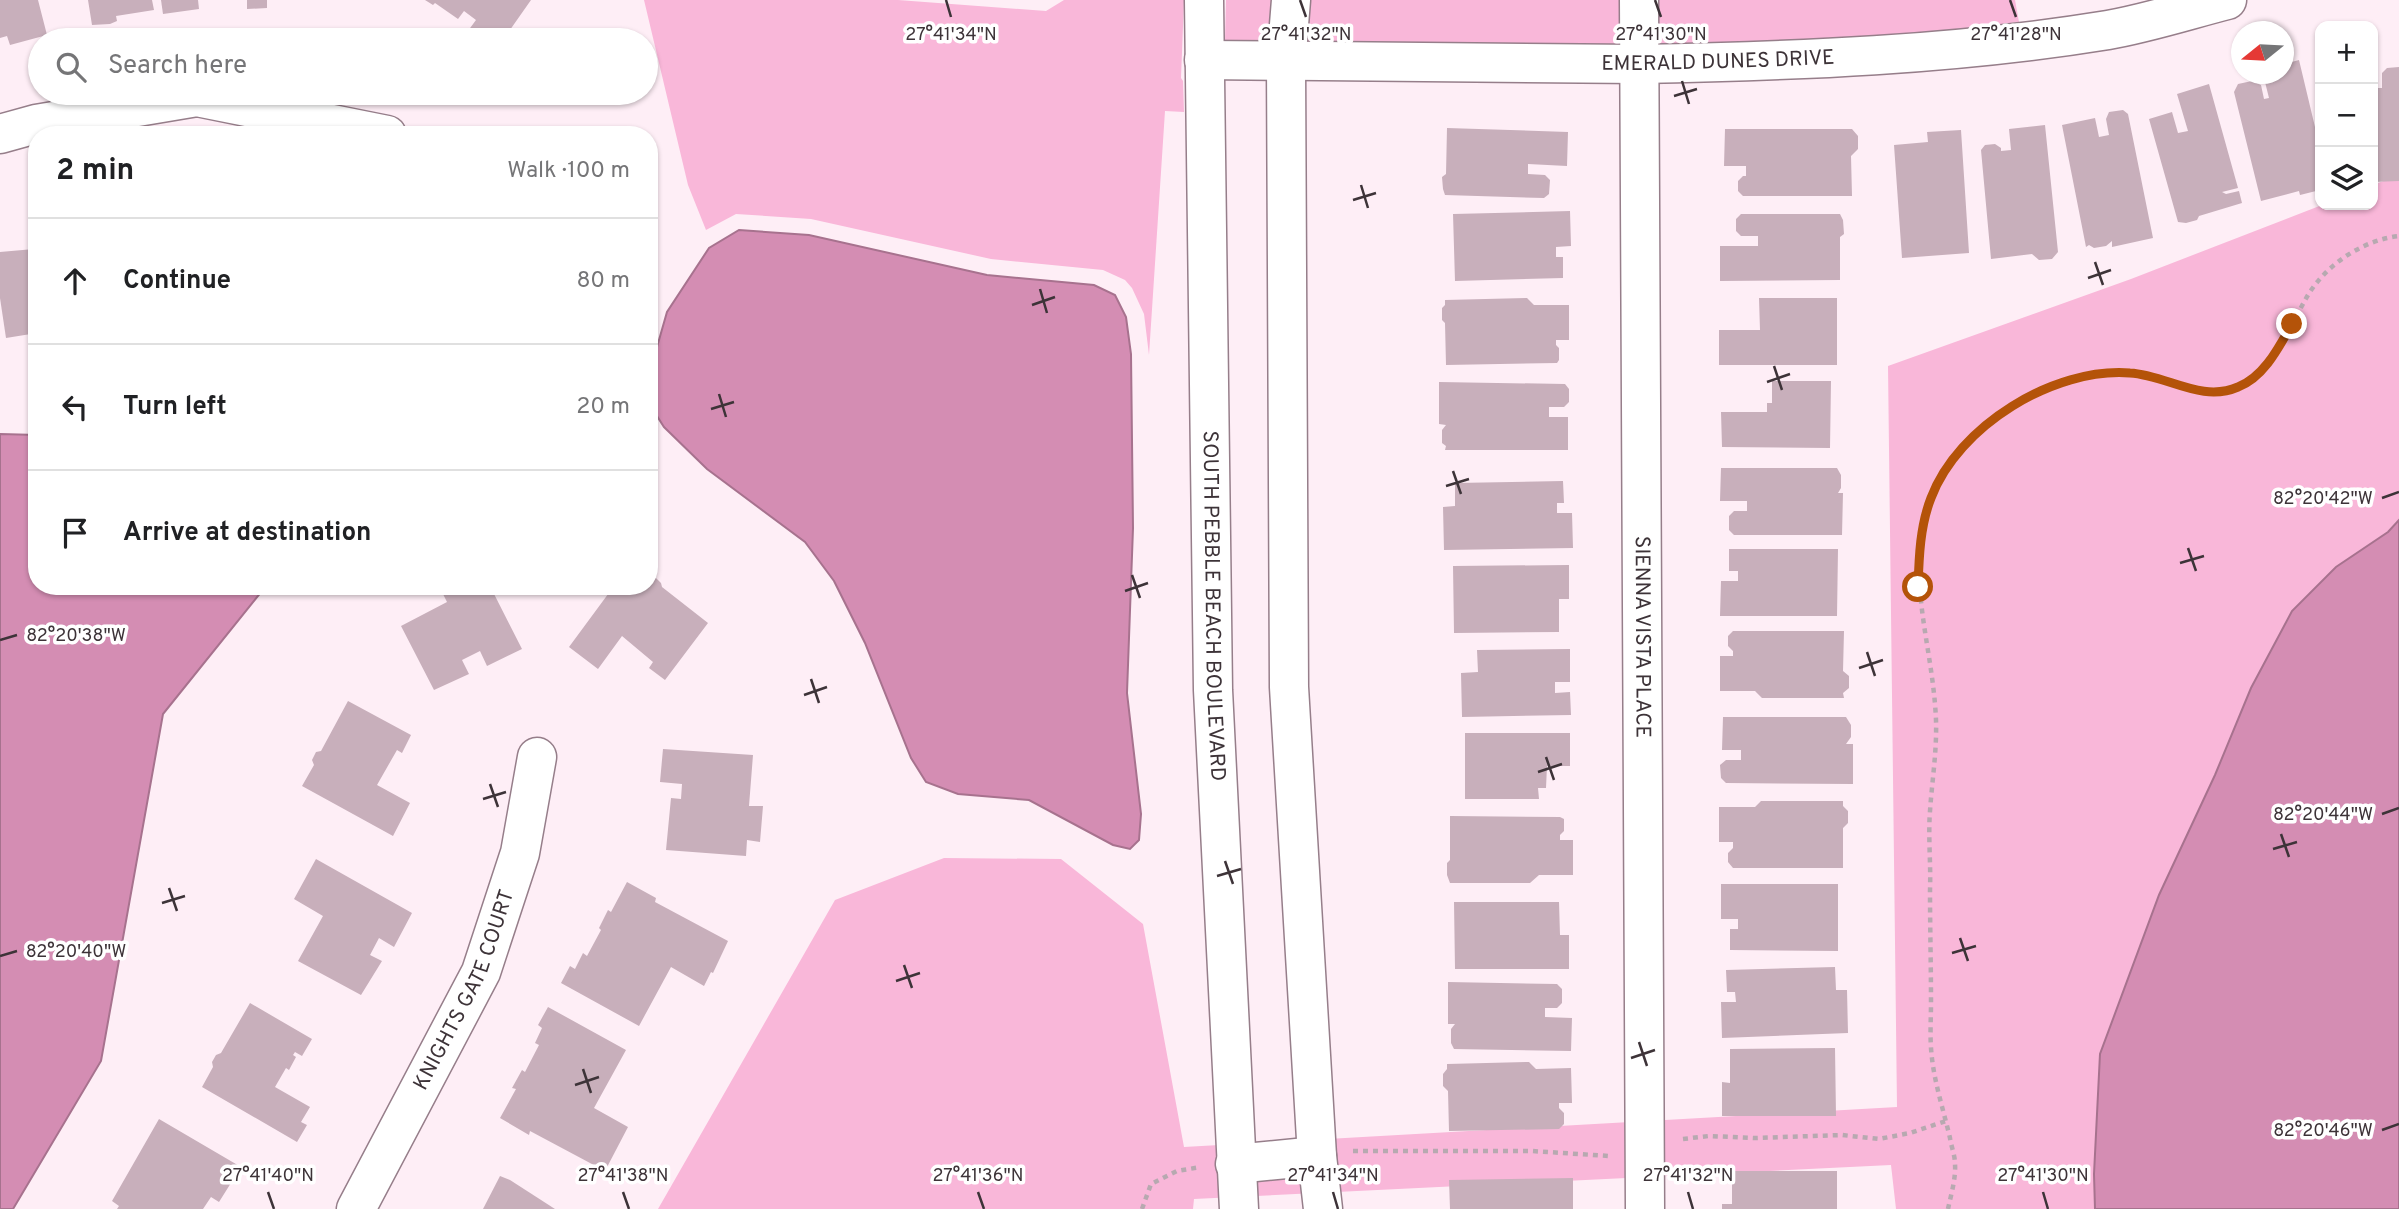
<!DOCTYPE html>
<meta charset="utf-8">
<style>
:root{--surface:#fff;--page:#f2f2f2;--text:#202124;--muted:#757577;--line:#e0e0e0}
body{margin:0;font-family:Overpass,sans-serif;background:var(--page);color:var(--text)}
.controls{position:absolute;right:21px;top:21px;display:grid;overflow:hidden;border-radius:14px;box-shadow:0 2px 5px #0004}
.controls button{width:63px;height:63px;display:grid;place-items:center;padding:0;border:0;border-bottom:2px solid var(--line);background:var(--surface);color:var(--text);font:35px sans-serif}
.compass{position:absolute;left:2231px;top:21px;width:63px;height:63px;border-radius:50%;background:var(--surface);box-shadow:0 2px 5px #0004;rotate:252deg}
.stop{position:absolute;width:21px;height:21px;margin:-16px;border:5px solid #b45309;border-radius:50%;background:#fff}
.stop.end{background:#b45309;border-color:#fff;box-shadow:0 2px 7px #0008}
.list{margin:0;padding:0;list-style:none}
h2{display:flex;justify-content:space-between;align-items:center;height:91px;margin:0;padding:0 28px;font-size:30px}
h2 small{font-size:23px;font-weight:400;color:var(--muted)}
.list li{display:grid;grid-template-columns:46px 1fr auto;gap:21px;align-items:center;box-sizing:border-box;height:126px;padding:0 28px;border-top:2px solid var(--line)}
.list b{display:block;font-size:26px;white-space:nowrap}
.list em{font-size:23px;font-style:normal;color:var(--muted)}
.icon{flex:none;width:38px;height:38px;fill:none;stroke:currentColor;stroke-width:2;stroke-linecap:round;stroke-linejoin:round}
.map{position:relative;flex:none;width:2399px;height:1209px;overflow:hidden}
.search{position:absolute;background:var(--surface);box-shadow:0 2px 5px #0004;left:28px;top:28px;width:630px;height:77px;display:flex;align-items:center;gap:18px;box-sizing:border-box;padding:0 24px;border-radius:38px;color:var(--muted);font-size:26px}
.panel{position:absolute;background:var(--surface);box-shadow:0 2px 5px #0004;left:28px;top:126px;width:630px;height:469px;border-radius:28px}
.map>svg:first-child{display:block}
</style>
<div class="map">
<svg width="2399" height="1209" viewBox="0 0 2399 1209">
<rect width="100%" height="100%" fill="#feeef6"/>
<!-- green -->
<g fill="#f9b7d9">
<path d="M644,0H898L1046,11L1064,0H1184L1181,78L1183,81L1184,112L1165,111L1149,355L1144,314L1132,288L1125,280L1103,270L991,259L811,219L736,214L706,230L688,185Z"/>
<path d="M1226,0H2015L2019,22C1894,38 1766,42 1640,45L1225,41Z"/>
<path d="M2399,175V1209H1896L1891,1165L1194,1199L1193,1209H658L835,900L944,858L1061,859L1143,924L1184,1147L1897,1107L1888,366L2131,279L2322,205H2373V185Z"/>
</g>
<!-- water -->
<g fill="#d48db3" stroke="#a7728e" stroke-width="2">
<path d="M739,230L809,235L987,275L1094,285L1115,295L1126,317L1131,354L1133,528L1127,693L1141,814L1139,840L1130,849L1113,845L1029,800L958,794L926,782L911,758L865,643L834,581L805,542L707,469L664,427L650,405L649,375L667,312L709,248Z"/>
<path d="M0,434L37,435V586H266L163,714L101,1061L13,1209H0Z"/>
<path d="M2399,520V1209H2095L2094,1174L2100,1054L2159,895L2215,775L2251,688L2292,611L2336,567L2388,532Z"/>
</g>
<!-- building -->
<g fill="#c8afbb">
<path d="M0,0H38L47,35L10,45L7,36L0,38Z"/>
<path d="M88,0H152L154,10L116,16L117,21L110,24L92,25Z"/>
<path d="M161,0H198L199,9L163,14Z"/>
<path d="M247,0H267V8L247,9Z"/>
<path d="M425,0H531L503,40H464L462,39L476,20L464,11L458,19L435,3L433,5Z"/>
<path d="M2299,60L2320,148V190L2300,195L2299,191L2261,201L2234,92L2238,84L2252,81L2261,85L2264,99L2269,98L2263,74H2284V64Z"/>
<path d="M2399,67V181L2373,182V88H2382V73L2387,68Z"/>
<path d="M2209,84L2238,188L2222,192L2226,194L2239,191L2242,203L2199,216L2197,220L2186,223L2178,222L2149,119L2172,112L2178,133L2188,131L2177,94Z"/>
<path d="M2123,110L2128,114L2153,238L2112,247V241L2106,246L2094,248L2089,245L2086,247L2062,125L2095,118L2099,137L2109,135L2106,119L2109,112Z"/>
<path d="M2045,125L2058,252L2052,259L2039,260L2032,254L1991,259L1981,150L1985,145L1995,144L2001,148V151L2011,150L2009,129Z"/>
<path d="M1447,128L1568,132L1567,166L1528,164V174L1545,175L1550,180L1549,194L1544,198L1445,195L1443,189L1442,177L1446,174Z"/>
<path d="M1725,129H1852L1858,136V149L1851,156L1852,196H1743L1738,191V181L1743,176H1746V166H1724Z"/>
<path d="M1961,130L1969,253L1902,258L1894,145L1928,142L1927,132Z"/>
<path d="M1570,211L1571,246L1556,247V257H1563V278L1455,281L1453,214Z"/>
<path d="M1741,214H1840L1843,220L1844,234L1840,237V280L1720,281V246H1758V236H1741L1736,231V219Z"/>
<path d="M34,249L37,259V333L6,338L0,298V252Z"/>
<path d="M1527,298L1534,305H1569V340H1556V345L1559,348V360L1557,363L1446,365L1445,323L1442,320V308L1445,305V300Z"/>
<path d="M1759,298H1837V365H1719V330H1760Z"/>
<path d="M1772,381H1831L1830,448L1722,447L1721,412H1767V403H1772Z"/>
<path d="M1439,382L1565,384L1569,389V402L1564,407H1549V417H1568V450H1445L1446,446L1442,443V430L1446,425L1439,424Z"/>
<path d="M1721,468H1837L1841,475V488L1838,493H1843L1842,535H1734L1729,530V516L1734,511H1747V501H1720Z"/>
<path d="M1563,481L1564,503H1557V513H1572L1573,548L1444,550L1443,507L1455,506V483Z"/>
<path d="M1729,549H1838L1837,616H1720L1721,581H1738V571H1729Z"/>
<path d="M1569,565V599H1559V632L1454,633L1453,566Z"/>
<path d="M655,577L661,583L662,587L708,623L665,680L649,668L653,662L622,636L598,669L569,647L614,586H649V578Z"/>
<path d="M439,586H490L522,649L487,666L480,651L462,660L469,674L434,690L401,626L447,602Z"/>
<path d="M1733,631H1844L1843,671L1849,676V688L1843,693L1844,698H1762L1755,691H1720V656H1733V651L1728,646V636Z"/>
<path d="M1570,649V682H1555V693L1570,692L1571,715L1462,717L1461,673L1478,672L1477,650Z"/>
<path d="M348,701L411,735L402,753L397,750L377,785L410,803L393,836L302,786L314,765L312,760L316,752L321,751Z"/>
<path d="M1723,717H1846L1851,725V737L1846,744H1853V784L1726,783L1721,778L1720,765L1726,760H1741V750H1722Z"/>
<path d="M1465,733H1570V766H1547L1546,788H1538L1539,799H1465Z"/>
<path d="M663,749L753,755L749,806H763L760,842L747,840L746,856L666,850L671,798L681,799L682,784L660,782Z"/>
<path d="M1761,801H1843V806L1848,811V823L1843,828V868H1733L1728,862V853L1733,848V842H1719V807H1755Z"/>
<path d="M1450,816L1560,817L1564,819V831L1560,835V840H1573V875H1539L1530,883H1450L1447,875V863L1450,860Z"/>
<path d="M316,859L412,913L394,947L379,938L370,955L382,961L361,995L298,961L323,916L294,899Z"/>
<path d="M627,882L656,898L655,902L728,941L713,973L711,972L704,986L671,967L639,1026L561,983L570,966L575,969L583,953L587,956L601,930L599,928L608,910L611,912Z"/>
<path d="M1721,884H1838V951L1730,950V929H1738V919H1721Z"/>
<path d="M1454,902H1559L1560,935H1569V969H1455Z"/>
<path d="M1835,967L1836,990H1847L1848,1033L1722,1038L1721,1002H1736L1735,992H1727L1726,970Z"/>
<path d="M1448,982L1557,984L1562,989V1003L1557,1008H1545V1017L1572,1018L1571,1051L1454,1049L1451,1043V1029L1455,1024H1448Z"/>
<path d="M250,1003L312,1039L302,1056L295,1052L293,1055L296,1057L289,1070L286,1068L275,1087L310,1107L301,1122L307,1125L297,1142L202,1087L213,1067L212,1062L216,1055L221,1053Z"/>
<path d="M548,1007L626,1050L594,1108L628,1127L605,1171L530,1131L529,1135L500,1118L516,1089L512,1088L522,1070L525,1072L539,1045L535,1043L542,1028L538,1025Z"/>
<path d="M1835,1048L1836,1116H1722V1082L1730,1083V1049Z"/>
<path d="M1529,1062L1536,1069L1571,1068L1572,1103H1559V1108L1564,1113V1124L1559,1129L1449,1131L1448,1091L1443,1086V1074L1447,1069V1064Z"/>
<path d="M159,1119L241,1167L219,1202L211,1197L203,1209H117L119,1206L112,1201Z"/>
<path d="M1732,1171H1837V1209H1722V1204H1732Z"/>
<path d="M500,1176L510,1180L555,1209H483Z"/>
<path d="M1573,1178V1209H1450L1449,1180Z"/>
</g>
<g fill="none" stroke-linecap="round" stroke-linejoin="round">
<defs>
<g id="minor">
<path id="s1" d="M1204,0L1213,690L1239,1209"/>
<path d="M1291,0L1286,62L1289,687L1317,1156L1323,1209"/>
<path id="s2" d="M1639,0L1645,1209"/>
<path id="s3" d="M1204,60L1639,64C1796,61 1954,55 2108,30C2148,23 2188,10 2227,0"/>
<path d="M0,134L36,124L197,97L387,135"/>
<path d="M1235,1164L1317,1156"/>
<path id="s4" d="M356,1209L481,972L520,853L537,757"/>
</g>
</defs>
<!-- minor casing -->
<use href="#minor" stroke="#967e8a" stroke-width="41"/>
<!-- path -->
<g stroke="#b7a9b0" stroke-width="4.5" stroke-dasharray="5 5" stroke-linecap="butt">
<path d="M1683,1139L1709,1136L1755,1138L1842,1135L1879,1139L1910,1133L1946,1121"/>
<path d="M1353,1151H1532L1609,1156"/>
<path d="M1142,1209L1151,1184L1177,1171L1201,1167"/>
<path d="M1948,1209C1951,1195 1956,1178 1955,1164C1955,1155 1951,1146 1950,1138C1943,1108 1933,1079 1931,1048C1930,1033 1931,1017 1931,1002C1931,965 1930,928 1930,890C1931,864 1928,837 1930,811C1932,781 1937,751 1936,720C1933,643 1903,575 1931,499C1945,457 1990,417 2029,396C2064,378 2110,367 2149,376C2179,382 2207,401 2238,388C2251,382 2260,372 2268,362C2285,342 2295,317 2308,295C2327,264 2363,240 2399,236"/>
</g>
<!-- minor -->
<use href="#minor" stroke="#fff" stroke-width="38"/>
</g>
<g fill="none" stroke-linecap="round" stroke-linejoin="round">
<!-- route -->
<path stroke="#b45309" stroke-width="9" d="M1918,587C1919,557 1920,526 1931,498C1958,426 2054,367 2130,373C2167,375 2201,403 2238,387C2264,377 2279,347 2292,324"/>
</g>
<!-- ticks -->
<path fill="none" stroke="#3d3338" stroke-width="2.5" d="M946,0L951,17M1300,0L1306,17M1655,0L1661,17M2010,0L2016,17M1682,81L1689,104M1674,96L1697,89M1361,185L1368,208M1353,200L1376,193M2095,262L2103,285M2088,278L2111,270M1040,289L1047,313M1032,305L1055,297M1774,366L1782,390M1767,382L1790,374M719,394L726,417M711,409L734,402M1453,471L1461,494M1446,486L1469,479M2382,498L2399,492M2188,548L2196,571M2180,563L2204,556M1132,575L1140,598M1125,591L1148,583M0,640L17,635M1867,652L1875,676M1859,668L1883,660M811,679L819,703M804,695L827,687M1546,757L1554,780M1538,772L1562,764M490,784L498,807M483,799L506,792M2382,814L2399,808M2281,834L2289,857M2273,849L2297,842M1225,861L1233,884M1217,876L1241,869M169,888L177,911M162,903L185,896M1960,938L1968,961M1952,953L1976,946M0,956L17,951M904,965L912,988M896,981L920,973M1639,1042L1647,1066M1631,1058L1655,1050M583,1069L591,1093M575,1085L599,1077M2382,1130L2399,1124M268,1192L274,1209M623,1192L629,1209M978,1192L984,1209M1333,1192L1338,1209M1688,1192L1693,1209M2043,1192L2048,1209"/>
<g text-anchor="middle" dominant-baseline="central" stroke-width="7" stroke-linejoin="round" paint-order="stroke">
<!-- street labels -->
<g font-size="21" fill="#3d3338" stroke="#fff">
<text stroke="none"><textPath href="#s3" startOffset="514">EMERALD DUNES DRIVE</textPath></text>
<text stroke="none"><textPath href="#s1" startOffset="606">SOUTH PEBBLE BEACH BOULEVARD</textPath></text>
<text stroke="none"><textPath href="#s2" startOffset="637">SIENNA VISTA PLACE</textPath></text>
<text stroke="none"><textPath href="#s4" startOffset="245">KNIGHTS GATE COURT</textPath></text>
</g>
</g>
<g font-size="18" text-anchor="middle" fill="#3d3338" stroke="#fff" stroke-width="7" stroke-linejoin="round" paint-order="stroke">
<text x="951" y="40">27°41'34"N</text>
<text x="1306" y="40">27°41'32"N</text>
<text x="1661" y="40">27°41'30"N</text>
<text x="2016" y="40">27°41'28"N</text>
<text x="2323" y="504">82°20'42"W</text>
<text x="76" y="641">82°20'38"W</text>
<text x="2323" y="820">82°20'44"W</text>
<text x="76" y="957">82°20'40"W</text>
<text x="2323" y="1136">82°20'46"W</text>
<text x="268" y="1181">27°41'40"N</text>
<text x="623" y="1181">27°41'38"N</text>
<text x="978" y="1181">27°41'36"N</text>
<text x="1333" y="1181">27°41'34"N</text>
<text x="1688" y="1181">27°41'32"N</text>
<text x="2043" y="1181">27°41'30"N</text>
</g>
</svg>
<div class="controls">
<button>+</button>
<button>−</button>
<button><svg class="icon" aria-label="layers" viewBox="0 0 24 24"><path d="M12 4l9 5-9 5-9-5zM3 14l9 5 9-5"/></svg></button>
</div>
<svg class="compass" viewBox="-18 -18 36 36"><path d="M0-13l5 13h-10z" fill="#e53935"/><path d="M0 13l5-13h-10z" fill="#757577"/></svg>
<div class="stop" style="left:1918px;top:587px"></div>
<div class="stop end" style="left:2292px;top:324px"></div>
<div class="search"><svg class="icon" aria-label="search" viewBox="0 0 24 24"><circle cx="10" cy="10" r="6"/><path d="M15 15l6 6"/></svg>Search here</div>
<section class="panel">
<h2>2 min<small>Walk · 100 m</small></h2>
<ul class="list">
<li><svg class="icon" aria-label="ahead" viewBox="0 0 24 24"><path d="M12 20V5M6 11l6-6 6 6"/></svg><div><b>Continue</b></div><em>80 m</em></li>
<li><svg class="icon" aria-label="left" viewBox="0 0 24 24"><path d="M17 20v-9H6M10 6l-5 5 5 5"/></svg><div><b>Turn left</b></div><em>20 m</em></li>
<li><svg class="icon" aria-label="arrive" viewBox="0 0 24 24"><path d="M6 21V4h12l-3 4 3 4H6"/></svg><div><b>Arrive at destination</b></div></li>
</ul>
</section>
</div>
